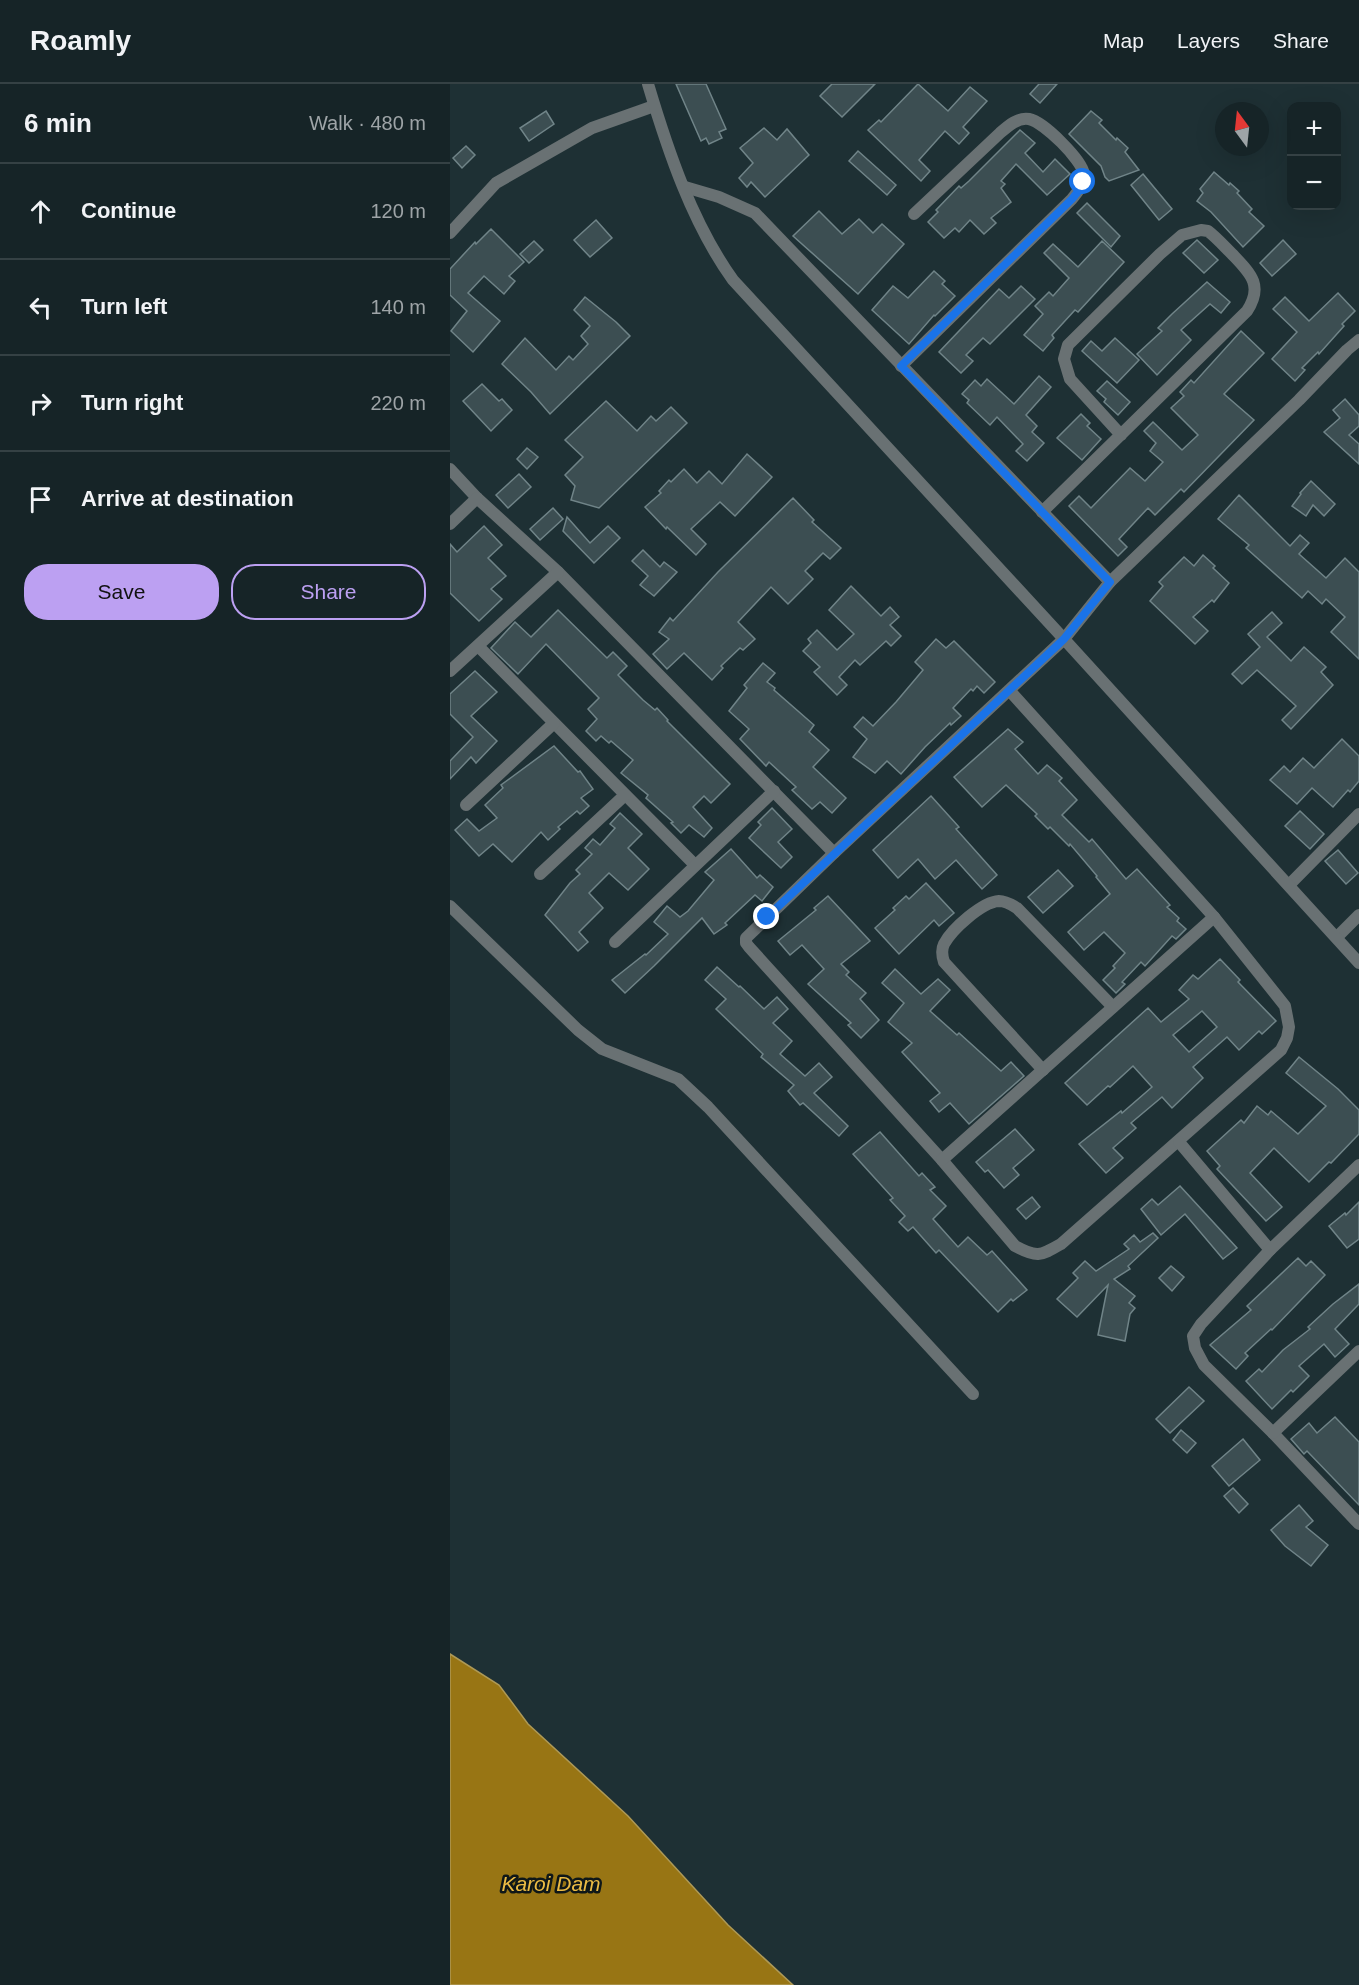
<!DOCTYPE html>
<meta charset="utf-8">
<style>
:root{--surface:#162427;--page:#233033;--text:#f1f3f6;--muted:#9ea4a7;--line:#354144;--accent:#bca0f2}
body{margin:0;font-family:Arial,sans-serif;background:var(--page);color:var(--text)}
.controls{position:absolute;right:18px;top:18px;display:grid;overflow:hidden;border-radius:12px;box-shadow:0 6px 24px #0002}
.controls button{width:54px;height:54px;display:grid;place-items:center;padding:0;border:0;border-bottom:2px solid var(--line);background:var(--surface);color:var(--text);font:30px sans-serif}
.compass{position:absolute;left:765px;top:18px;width:54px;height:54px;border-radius:50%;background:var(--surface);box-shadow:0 6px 24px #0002;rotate:345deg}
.stop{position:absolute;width:18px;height:18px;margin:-14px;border:4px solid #1a73e8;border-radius:50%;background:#fff}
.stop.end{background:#1a73e8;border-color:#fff;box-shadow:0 2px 6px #0008}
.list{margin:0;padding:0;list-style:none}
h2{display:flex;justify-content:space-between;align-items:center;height:78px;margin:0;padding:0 24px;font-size:26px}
h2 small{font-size:20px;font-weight:400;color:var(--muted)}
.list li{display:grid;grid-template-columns:39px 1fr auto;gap:18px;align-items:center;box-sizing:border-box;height:96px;padding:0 24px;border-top:2px solid var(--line)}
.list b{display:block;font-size:22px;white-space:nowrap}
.list em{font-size:20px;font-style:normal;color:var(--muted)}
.actions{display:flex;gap:12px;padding:18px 24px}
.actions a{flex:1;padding:14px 0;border:2px solid var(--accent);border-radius:24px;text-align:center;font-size:21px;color:var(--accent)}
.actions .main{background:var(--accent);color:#111}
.icon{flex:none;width:33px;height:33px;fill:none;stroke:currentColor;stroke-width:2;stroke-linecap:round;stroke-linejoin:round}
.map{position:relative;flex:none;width:909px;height:1901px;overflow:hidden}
header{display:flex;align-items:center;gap:36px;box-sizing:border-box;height:84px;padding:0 30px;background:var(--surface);border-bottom:2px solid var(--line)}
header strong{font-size:28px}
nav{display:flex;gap:33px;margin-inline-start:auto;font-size:21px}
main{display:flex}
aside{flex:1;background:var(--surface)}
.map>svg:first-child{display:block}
</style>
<header>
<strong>Roamly</strong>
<nav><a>Map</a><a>Layers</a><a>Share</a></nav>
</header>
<main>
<aside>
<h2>6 min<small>Walk · 480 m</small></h2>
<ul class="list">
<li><svg class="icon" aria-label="ahead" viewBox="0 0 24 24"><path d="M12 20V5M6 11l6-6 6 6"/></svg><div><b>Continue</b></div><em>120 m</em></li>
<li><svg class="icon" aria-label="left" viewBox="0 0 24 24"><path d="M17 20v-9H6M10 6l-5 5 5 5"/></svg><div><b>Turn left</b></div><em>140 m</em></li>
<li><svg class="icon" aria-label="right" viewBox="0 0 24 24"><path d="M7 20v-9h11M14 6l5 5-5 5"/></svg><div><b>Turn right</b></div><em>220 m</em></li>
<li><svg class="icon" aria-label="arrive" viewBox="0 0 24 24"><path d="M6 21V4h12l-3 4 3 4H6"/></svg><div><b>Arrive at destination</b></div></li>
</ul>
<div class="actions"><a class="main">Save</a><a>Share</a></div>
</aside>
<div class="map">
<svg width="909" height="1901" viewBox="0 0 909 1901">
<rect width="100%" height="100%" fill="#1e3034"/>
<!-- water -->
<path fill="#987514" stroke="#ae9956" stroke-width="1.5" d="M0,1570L49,1601L78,1640L178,1732L278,1841L343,1901H0Z"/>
<!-- building -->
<g fill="#3c4e52" stroke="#708488" stroke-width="1.5" fill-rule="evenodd">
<path d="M226,0H256L276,45L269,48L272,54L259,60L256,54L251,57Z"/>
<path d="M382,0H425L392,33L370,12Z"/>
<path d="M468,0L498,27L520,3L537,17L513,43L519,49L509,60L495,47L469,76L480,87L471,97L418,46L429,36L431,38Z"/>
<path d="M589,0H607L590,19L580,10Z"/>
<path d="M96,27L104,40L79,57L70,44Z"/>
<path d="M641,27L652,36L649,39L666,56L667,54L678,64L675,68L689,86L659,97L655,93L651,82L619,50Z"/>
<path d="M314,44L327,56L337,45L359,71L315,113L301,98L297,103L289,94L303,79L290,64Z"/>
<path d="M570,46L585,59L575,69L593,88L605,75L620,90L597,111L566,80L551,97L555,100L551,104L561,118L541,134L546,139L534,150L520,136L509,148L505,144L494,154L478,138L488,128L486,126L509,102L511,104L519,97Z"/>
<path d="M16,62L25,71L12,84L3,74Z"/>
<path d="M408,67L446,101L437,111L399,77Z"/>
<path d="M764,88L779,101L780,99L789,107L787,109L802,125L799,128L814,142L793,163L761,128L747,117L753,109L750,105Z"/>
<path d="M693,90L722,125L709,136L681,101Z"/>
<path d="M637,119L670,152L661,163L627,129Z"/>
<path d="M369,127L392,150L409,135L423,149L432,140L454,160L408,210L343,152Z"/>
<path d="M146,136L162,154L140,173L124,156Z"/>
<path d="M41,145L74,178L59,192L65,197L54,210L34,192L18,209L50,237L23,268L1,247L17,227L0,211V185L25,158L26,160Z"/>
<path d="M747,156L768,176L754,189L733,169Z"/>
<path d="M833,156L846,170L822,192L810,179Z"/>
<path d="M84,157L93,166L79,179L70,170Z"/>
<path d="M652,157L674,178L628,228L625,226L602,251L604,254L593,267L574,251L593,230L585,222L599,208L603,212L619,194L594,169L603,160L628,183Z"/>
<path d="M484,187L495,197L492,200L505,212L485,232L484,231L459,260L422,226L443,202L458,214Z"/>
<path d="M757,198L780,218L771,229L760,220L731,246L741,256L707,291L687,270L712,247L708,244L722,230Z"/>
<path d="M571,202L585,215L540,260L533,254L516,271L523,277L511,289L489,268L549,205L559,214Z"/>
<path d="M888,209L905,227L892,240L894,242L869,270L868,268L852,284L855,286L845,297L822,275L847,248L823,225L835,213L859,237Z"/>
<path d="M135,213L166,238L180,252L100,330L81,308L52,280L75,254L106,286L119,272L123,276L138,260L131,252L140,242L124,226Z"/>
<path d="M791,247L814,269L774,310L804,336L734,408L731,405L705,431L698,424L669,455L677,463L668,472L619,422L629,412L641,424L680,384L695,397L713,378L700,367L706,359L694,347L703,338L732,366L748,351L721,324L734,312L730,308L741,296L744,299Z"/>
<path d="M665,254L689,276L667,299L632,267L641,257L652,267Z"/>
<path d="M589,292L601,303L576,331L587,342L582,348L594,359L577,377L566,367L573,360L547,333L540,341L517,319L519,316L512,310L525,296L531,302L537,295L564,320Z"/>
<path d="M657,297L680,318L668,331L654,318L656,315L647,307Z"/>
<path d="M32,300L49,317L52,315L62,326L41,347L13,317Z"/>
<path d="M895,315L909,331V342L899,351L909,360V380L874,348L890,334L883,326Z"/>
<path d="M156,317L187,347L201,332L206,337L221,323L237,339L149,424L121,416L125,402L115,391L133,373L115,356Z"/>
<path d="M631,330L640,339L637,342L651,355L632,376L607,354Z"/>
<path d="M77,364L88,373L77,385L67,375Z"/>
<path d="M297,370L322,393L285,432L270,418L241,445L256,460L246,471L217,443L216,445L195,423L211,409L209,407L219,396L221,398L234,385L247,399L259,387L272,400Z"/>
<path d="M69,390L81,403L58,424L46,411Z"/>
<path d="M861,397L885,420L874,432L863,421L856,432L842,422L851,410L850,409Z"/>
<path d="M789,411L840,462L850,451L859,459L849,470L876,494L895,474L909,488V575L881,548L895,533L876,515L872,520L858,507L852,514L796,464L799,461L768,435Z"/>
<path d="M343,414L364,436L362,438L391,464L380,475L373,469L355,487L363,495L338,520L321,503L288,538L305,555L293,566L290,564L271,582L273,584L262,596L234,569L217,585L203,570L219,555L209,548L220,534L223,537L268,488Z"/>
<path d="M103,424L113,435L90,456L80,445Z"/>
<path d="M117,433L140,459L158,442L170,454L144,479L113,447Z"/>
<path d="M34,442L52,461L38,474L56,492L41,505L52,515L29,537L0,509V460L7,468Z"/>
<path d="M193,466L210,483L214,478L227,488L204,512L190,501L198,492L182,477Z"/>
<path d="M753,471L765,482L763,484L779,499L764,518L762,516L743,533L758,547L745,560L700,517L713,502L709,498L734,473L744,482Z"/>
<path d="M401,502L431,532L440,523L449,533L440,541L451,552L441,562L436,557L410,581L405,576L389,593L397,601L387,611L364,588L370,583L353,567L361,559L358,555L367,546L387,566L404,550L379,526Z"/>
<path d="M108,526L157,574L163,568L177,582L168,591L193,616L205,626L207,624L218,636L217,637L280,700L261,719L254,712L243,723L262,744L254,753L239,741L231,749L221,739L223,738L196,714L198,711L171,689L183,676L161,657L159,659L151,652L146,657L136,647L147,635L138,625L149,614L96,560L68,590L41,564L65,538L81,553Z"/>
<path d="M822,528L832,539L817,553L841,577L854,563L876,583L871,588L883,601L841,645L832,636L846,622L807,586L792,600L782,590L810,563L798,550Z"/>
<path d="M486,555L496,564L504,557L545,598L534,609L527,602L523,607L521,605L503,624L511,632L501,641L500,639L475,663L451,690L437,677L425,689L403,673L417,655L404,643L413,633L423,642L446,618L473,586L465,578Z"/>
<path d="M313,579L325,589L317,598L325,604L324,606L364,641L359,648L379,666L363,683L396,714L382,729L370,718L362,725L342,706L346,703L319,678L316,682L290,655L299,645L279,627L297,604L294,601Z"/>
<path d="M25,587L47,608L21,632L47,657L26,679L21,673L0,695V677L23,653L0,630V610Z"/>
<path d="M558,645L573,658L565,665L588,690L597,681L612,694L609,697L627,716L612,731L639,758L642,755L676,795L687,785L720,821L717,823L729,834L727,837L736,845L726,855L722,852L695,882L691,878L672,898L675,900L666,909L653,896L665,884L663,882L675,869L654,848L634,866L618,848L660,810L646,793L647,792L620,760L619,762L600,743L598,745L585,732L587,730L556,701L532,723L504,693Z"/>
<path d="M892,655L909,672V697L900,708L898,706L883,723L862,704L847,720L820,696L834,682L840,688L853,674L864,684Z"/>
<path d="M104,662L128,688L130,687L143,705L131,714L139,722L130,730L127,727L108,743L110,745L98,756L91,748L62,778L43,760L29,772L5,746L17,735L29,747L47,734L35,721L53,704L51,701Z"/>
<path d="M481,712L509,743L506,745L547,791L532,805L506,776L485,795L468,775L448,794L423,766Z"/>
<path d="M322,724L342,745L328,758L342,773L331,784L299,754L311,741L308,738Z"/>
<path d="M850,727L874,750L860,765L835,742Z"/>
<path d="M170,729L192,750L178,764L199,785L178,806L159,789L139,809L153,824L129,848L138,858L128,867L95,831L120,799L130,790L126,786L142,770L135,764L143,755L150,761L165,744L160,740Z"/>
<path d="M281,765L307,794L310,791L323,803L312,817L305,811L275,839L277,841L264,850L252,834L204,882L175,909L162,896L195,870L196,871L218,850L204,838L217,822L230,833L238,827L264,796L255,788Z"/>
<path d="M888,766L908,789L896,800L875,777Z"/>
<path d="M608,786L623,802L593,829L578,813Z"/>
<path d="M476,799L504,829L489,842L484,836L449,870L425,844L445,826L443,824L456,812L459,815Z"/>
<path d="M378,812L420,857L391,880L399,888L396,891L416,909L410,915L429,936L411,954L398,941L401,939L358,900L374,885L352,861L340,871L328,857L366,826L364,824Z"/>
<path d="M770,875L790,896L788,898L826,937L812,950L809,947L789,966L777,953L743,983L753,994L722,1024L712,1013L681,1039L686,1044L663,1064L673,1074L656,1089L629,1060L671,1027L672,1029L702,1003L683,982L660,1003L658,1002L637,1021L615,999L698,924L711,938L739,915L729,906L743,891L748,895ZM752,927L767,943L739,968L723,951Z"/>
<path d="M267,883L289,903L290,902L314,925L327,913L338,925L323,939L342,957L330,970L355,992L369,979L382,993L364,1009L398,1042L389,1052L353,1019L350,1021L338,1007L344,1001L311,973L313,970L266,925L276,915L255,896Z"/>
<path d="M445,885L471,910L488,895L500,906L480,927L507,951L509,949L551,987L561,978L574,992L519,1040L500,1019L489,1028L480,1017L490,1009L452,968L462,959L438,938L454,919L432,899Z"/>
<path d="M849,973L888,1005L909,1026V1050L881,1079L879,1078L859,1098L824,1064L800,1089L832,1123L816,1137L767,1085L770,1082L757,1067L791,1036L794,1039L807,1022L818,1031L821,1027L848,1050L876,1022L836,989Z"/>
<path d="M565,1045L584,1066L563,1084L569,1091L554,1104L538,1086L535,1088L526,1078Z"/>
<path d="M430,1048L469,1092L472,1089L485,1103L480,1106L496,1122L483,1135L508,1163L518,1153L537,1171L542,1167L577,1206L563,1217L561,1215L548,1228L489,1166L486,1169L463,1143L458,1147L449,1138L455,1132L440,1116L443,1114L403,1070Z"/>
<path d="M730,1102L787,1164L773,1175L735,1130L711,1151L691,1125L702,1115L708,1121Z"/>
<path d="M582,1113L590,1123L576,1135L567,1125Z"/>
<path d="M909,1118V1155L897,1164L879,1142L895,1129L896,1131Z"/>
<path d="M703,1149L708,1154L678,1182L680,1185L664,1195L685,1212L679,1219L685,1224L680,1230L675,1257L648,1251L658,1201L627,1233L607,1215L628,1194L623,1189L635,1177L646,1187L679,1165L674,1160L684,1151L690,1158Z"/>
<path d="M848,1174L856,1182L861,1177L875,1191L822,1246L821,1245L795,1269L798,1272L786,1285L760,1261L801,1226L797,1222Z"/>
<path d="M721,1182L734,1193L722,1207L709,1194Z"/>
<path d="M909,1200V1220L885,1245L899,1260L885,1273L874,1260L849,1282L859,1292L843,1308L841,1306L822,1325L796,1297L809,1285L812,1288L833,1266L860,1245L858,1243L883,1220Z"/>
<path d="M739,1303L754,1317L720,1349L706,1335Z"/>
<path d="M885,1333L909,1358V1421L857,1367L854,1370L841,1355L859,1339L867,1349Z"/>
<path d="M731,1346L746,1359L737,1369L723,1356Z"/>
<path d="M793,1355L810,1376L779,1402L762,1382Z"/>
<path d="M783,1404L798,1420L789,1429L774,1412Z"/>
<path d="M849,1421L863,1437L856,1443L878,1461L861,1482L835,1462L821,1446Z"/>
</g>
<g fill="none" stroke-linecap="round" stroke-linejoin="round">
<!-- minor -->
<g stroke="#697173" stroke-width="12">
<path d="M235,103L269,113L305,129L660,498"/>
<path d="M0,149L46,99L142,44L204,22"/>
<path d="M451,282L622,115C628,107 634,101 634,90C632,76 594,38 579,35C568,33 558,42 550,49L464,130"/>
<path d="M0,385L27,414L108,488L384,769"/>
<path d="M592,428L797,227C814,201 800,189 782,170C774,162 767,154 758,147L751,146L732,151L710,170L618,261L614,275L620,295L671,351"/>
<path d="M0,440L27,414"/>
<path d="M28,562L245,781"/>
<path d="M0,587L108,488"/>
<path d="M559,606L764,833L835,922L839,943L837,954L831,966L611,1160C590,1172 587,1174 565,1162L492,1076L299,863L296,859V854L384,769L614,555L660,498L849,316L897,266L909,256"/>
<path d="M16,721L104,639"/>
<path d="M90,790L175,711"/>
<path d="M839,801L909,730"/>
<path d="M0,822L128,946L152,965L228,995L258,1023L523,1310"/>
<path d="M887,853L909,831"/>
<path d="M165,858L324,707"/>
<path d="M593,986L494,878C492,872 491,866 494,860C502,845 532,818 549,817C556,817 562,821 567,824L663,923"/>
<path d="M729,1058L820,1166"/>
<path d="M492,1076L764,833"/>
<path d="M909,1081L820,1166L751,1240L743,1252L745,1264L754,1281L823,1349L909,1440"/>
<path d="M823,1349L909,1267"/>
</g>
<!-- tertiary -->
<path stroke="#697173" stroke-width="12" d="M198,0C218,67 242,139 283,196L614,555L909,879"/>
</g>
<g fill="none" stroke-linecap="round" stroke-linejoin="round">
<!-- route -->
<path stroke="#1a73e8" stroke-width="8" d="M317,833L614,555L660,498L451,282L622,115L631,104L633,98"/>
</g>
<g text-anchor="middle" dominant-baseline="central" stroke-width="5" stroke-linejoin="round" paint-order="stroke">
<!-- water labels -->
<g font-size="21" font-style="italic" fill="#ebbb44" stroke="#0f1718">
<text x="101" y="1799">Karoi Dam</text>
</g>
</g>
</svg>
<div class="controls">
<button>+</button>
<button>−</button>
</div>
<svg class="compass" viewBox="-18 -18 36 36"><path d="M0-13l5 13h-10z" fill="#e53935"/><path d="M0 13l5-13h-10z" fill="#9ea4a7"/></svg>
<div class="stop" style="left:633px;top:98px"></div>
<div class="stop end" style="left:317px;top:833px"></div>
</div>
</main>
